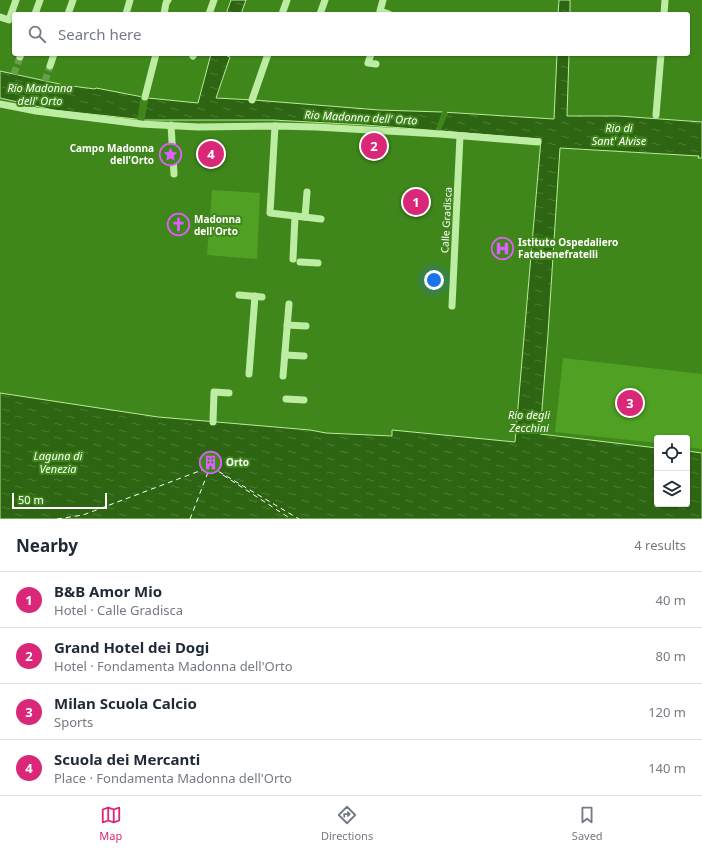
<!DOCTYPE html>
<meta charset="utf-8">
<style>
:root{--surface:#fff;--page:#f2f2f3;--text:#1f2937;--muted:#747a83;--line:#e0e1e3;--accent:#db2777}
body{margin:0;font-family:"Noto Sans",sans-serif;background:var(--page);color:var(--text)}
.controls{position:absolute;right:12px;bottom:12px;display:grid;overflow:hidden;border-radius:4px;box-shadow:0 1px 3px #0004}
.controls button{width:36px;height:36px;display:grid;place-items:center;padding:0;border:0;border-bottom:1px solid var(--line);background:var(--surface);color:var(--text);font:20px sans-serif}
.scale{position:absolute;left:12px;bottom:10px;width:95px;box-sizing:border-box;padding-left:4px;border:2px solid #fff;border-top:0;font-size:11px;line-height:14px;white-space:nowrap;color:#fff;-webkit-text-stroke:3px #40871b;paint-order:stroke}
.you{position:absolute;left:434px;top:280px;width:14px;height:14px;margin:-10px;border:3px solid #fff;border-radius:50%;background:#1a73e8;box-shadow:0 0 0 6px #1a73e833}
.badge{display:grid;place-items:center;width:26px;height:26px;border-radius:50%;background:var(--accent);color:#fff;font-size:13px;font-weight:700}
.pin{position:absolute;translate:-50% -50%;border:2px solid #fff;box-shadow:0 1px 4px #0006}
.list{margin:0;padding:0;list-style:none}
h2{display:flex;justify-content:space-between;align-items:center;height:52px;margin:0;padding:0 16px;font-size:17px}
h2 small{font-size:13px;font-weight:400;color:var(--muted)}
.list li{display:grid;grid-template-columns:26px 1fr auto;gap:12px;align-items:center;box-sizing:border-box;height:56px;padding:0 16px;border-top:1px solid var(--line)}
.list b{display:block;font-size:15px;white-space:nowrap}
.list p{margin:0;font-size:13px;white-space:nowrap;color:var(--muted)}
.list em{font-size:13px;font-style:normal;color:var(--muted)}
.icon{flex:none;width:22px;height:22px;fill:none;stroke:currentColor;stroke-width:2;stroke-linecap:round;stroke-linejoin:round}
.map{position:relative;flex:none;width:702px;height:519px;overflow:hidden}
.search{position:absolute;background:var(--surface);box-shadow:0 1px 3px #0004;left:12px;right:12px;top:12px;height:44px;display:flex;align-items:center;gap:10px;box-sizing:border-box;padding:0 14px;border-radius:4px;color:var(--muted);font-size:15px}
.sheet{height:276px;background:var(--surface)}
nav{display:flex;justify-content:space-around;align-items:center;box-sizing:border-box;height:56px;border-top:1px solid var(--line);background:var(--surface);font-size:11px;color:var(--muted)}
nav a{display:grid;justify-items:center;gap:2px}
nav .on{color:var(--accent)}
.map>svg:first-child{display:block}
</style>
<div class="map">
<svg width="702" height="519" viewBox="0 0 702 519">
<defs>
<pattern id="water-ripples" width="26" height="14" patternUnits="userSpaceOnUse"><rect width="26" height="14" fill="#2d6512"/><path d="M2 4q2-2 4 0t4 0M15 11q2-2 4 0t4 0" fill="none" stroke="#4c7c36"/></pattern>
</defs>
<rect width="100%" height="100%" fill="#40871b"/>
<!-- green -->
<g fill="#50a024">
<path d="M212,190L260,193L257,259L207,255Z"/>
<path d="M563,358L702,374V449L687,447V438H657V443L555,432Z"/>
</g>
<!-- water -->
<g fill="url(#water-ripples)" stroke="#b6ee96">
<path d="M231,0H246L241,14H226Z"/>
<path d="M559,0H570V14H558Z"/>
<path d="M211,54H227V56L230,57L216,98L254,100L379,110L442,112L554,119L557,54H569L567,116H619L702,122V158H698L699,156L560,148L548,334L540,434L657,448V504H687V451L702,453V519H0V393L158,417L310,430L326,433L392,436V430L515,442L541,139L365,125L273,120H145L53,110L0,98V71L64,85L95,89L96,88L148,98L198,103Z"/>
</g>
<!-- pier -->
<g fill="#40871b">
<path d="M141,95L149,96L144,122H137Z"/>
<path d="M444,110L447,111V113H448L440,132H435L442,112Z"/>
</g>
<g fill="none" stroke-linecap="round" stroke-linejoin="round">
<!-- ferry -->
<g stroke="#fff" stroke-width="1" stroke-dasharray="5 4" stroke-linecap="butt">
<path d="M211,467L299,519"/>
<path d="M223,475L291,519"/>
<path d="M57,519L83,515L210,467"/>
<path d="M190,519L210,467"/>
</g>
<!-- minor-tunnel -->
<g stroke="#669f49" stroke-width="7" stroke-dasharray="7 3.5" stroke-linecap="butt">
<path d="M14,74L20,57"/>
<path d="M45,81L50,66"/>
</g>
<!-- minor -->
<g stroke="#bdeca3" stroke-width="7">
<path d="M383,0L380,11L389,14"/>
<path d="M35,14L40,0"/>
<path d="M68,14L73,0"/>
<path d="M126,14L130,0"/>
<path d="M164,14L166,3L168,0"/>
<path d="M209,14L214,0"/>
<path d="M282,14L287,0"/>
<path d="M320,14L325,0"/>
<path d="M664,14L665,0"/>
<path d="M0,17L9,20L16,0"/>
<path d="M371,54L368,63L376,64"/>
<path d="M193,56L194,54"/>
<path d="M20,57L21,54"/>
<path d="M50,66L54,54"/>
<path d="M145,97L156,54"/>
<path d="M252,100L268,54"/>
<path d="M0,104L36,111L141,124L198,127L275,126L316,127L440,134L538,142"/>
<path d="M656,115L661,54"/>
<path d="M171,125L174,174"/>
<path d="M275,126L270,213L321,219"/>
<path d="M305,217L307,192"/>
<path d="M293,259L295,216"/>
<path d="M300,262L318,263"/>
<path d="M239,295L262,297"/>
<path d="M452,306L460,136"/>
<path d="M287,325L306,326"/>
<path d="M285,355L304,356"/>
<path d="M249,374L255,296"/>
<path d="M283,376L289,304"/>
<path d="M286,399L304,400"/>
<path d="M213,422L214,392L229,393"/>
</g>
</g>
<!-- icons -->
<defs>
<symbol id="sight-ring" viewBox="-11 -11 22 22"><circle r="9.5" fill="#40871b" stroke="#df5ffe" stroke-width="1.5"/><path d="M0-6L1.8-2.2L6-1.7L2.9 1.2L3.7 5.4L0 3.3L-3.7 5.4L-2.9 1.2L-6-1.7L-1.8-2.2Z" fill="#df5ffe"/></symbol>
<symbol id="church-ring" viewBox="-11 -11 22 22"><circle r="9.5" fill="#40871b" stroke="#df5ffe" stroke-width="1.5"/><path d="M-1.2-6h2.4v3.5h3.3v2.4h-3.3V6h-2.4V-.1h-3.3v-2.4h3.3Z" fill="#df5ffe"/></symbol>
<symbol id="hospital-ring" viewBox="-11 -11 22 22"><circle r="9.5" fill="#40871b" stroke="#df5ffe" stroke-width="1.5"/><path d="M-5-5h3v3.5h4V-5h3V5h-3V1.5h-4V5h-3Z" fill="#df5ffe"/></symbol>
<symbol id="building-ring" viewBox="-11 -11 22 22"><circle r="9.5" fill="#40871b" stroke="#df5ffe" stroke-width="1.5"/><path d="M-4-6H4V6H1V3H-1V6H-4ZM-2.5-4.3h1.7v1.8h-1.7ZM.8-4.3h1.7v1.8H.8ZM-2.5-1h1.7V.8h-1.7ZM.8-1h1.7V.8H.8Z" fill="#df5ffe"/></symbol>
</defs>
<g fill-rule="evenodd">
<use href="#sight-ring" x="158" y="142" width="25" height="25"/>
<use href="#church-ring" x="166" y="212" width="25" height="25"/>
<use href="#hospital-ring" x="490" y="236" width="25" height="25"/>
<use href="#building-ring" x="198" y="450" width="25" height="25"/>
</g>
<g text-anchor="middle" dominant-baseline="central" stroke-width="4" stroke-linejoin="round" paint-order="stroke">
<!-- poi labels -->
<g font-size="10" font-weight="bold" fill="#fff" stroke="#40871b" text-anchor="start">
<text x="154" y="148" text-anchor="end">Campo Madonna<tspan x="154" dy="12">dell'Orto</tspan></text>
<text x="194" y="219">Madonna<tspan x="194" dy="12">dell'Orto</tspan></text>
<text x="518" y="242">Istituto Ospedaliero<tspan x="518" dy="12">Fatebenefratelli</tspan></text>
<text x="226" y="462">Orto</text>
</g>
<!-- street labels -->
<g font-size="10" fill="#fff" stroke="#40871b">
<text transform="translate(446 220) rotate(-87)">Calle Gradisca</text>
</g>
<!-- water labels -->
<g font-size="11" font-style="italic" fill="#fff" stroke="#40871b">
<text x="40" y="87">Rio Madonna<tspan x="40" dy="13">dell' Orto</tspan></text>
<text transform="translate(361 117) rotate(3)">Rio Madonna dell' Orto</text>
<text x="619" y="127">Rio di<tspan x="619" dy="13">Sant' Alvise</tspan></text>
<text x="529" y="414">Rio degli<tspan x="529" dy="13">Zecchini</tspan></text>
<text x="58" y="455">Laguna di<tspan x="58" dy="13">Venezia</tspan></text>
</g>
</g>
</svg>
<div class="controls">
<button><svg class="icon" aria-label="locate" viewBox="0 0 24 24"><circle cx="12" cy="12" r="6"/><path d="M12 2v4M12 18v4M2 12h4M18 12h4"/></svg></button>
<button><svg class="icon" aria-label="layers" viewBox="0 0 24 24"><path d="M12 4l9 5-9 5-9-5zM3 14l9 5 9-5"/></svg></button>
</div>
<div class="scale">50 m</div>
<div class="you"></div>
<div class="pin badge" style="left:416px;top:202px">1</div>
<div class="pin badge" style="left:374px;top:146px">2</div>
<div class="pin badge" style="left:630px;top:403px">3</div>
<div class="pin badge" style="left:211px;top:154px">4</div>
<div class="search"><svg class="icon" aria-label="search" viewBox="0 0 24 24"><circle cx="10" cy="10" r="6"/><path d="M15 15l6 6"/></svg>Search here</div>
</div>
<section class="sheet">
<h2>Nearby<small>4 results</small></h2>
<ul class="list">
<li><span class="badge">1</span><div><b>B&amp;B Amor Mio</b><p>Hotel · Calle Gradisca</p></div><em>40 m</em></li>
<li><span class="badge">2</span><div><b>Grand Hotel dei Dogi</b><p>Hotel · Fondamenta Madonna dell'Orto</p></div><em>80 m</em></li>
<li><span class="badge">3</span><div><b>Milan Scuola Calcio</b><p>Sports</p></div><em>120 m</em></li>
<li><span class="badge">4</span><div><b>Scuola dei Mercanti</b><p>Place · Fondamenta Madonna dell'Orto</p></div><em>140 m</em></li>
</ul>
</section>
<nav>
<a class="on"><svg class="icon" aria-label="map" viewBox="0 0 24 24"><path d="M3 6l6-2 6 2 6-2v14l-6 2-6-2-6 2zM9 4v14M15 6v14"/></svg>Map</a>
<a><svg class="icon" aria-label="directions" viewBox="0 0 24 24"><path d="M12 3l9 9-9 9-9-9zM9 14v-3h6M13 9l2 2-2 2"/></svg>Directions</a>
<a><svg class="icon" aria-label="saved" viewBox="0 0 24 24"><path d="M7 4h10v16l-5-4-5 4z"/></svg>Saved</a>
</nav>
